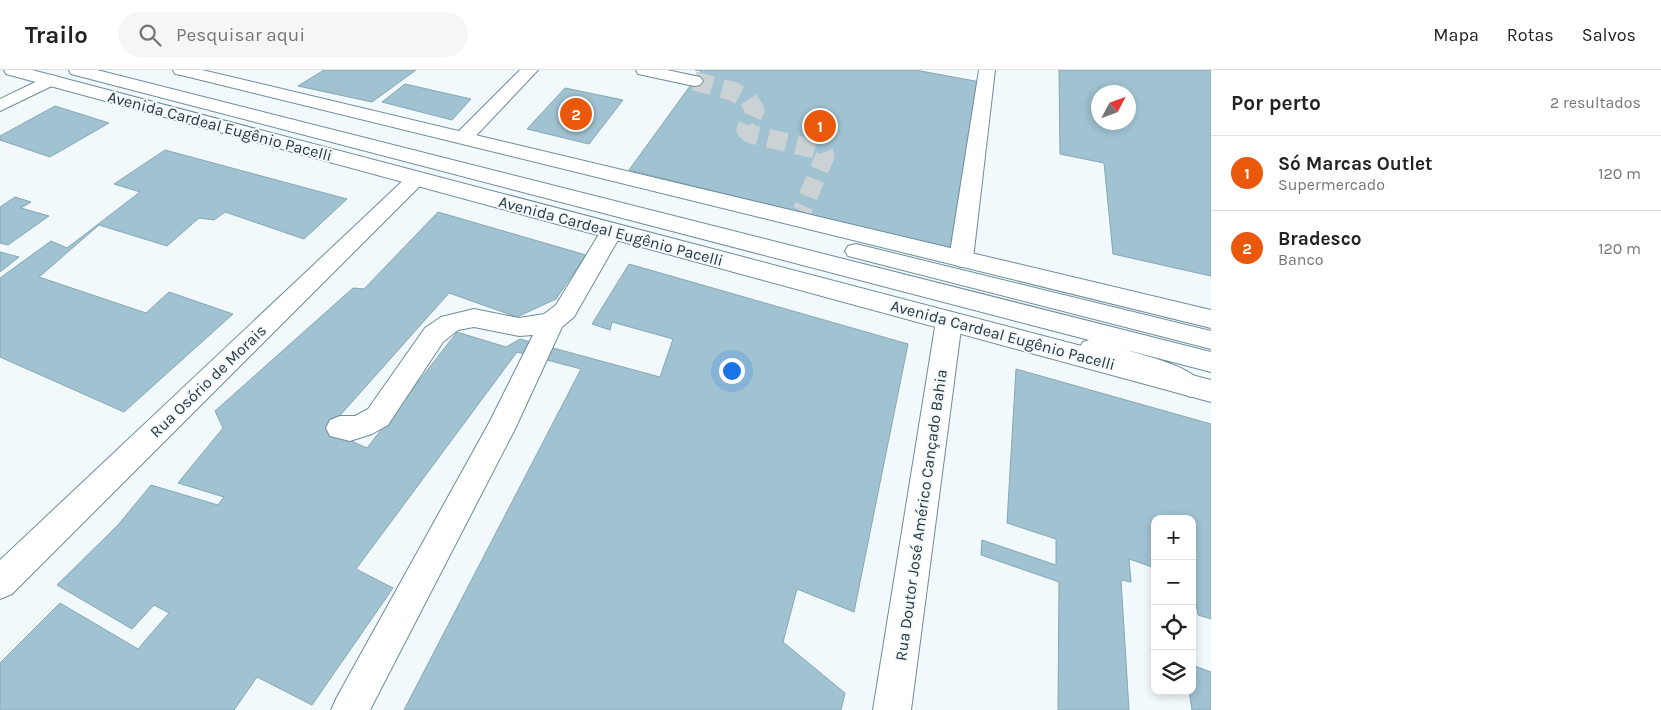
<!DOCTYPE html>
<html lang="pt">
<meta charset="utf-8">
<style>
:root{--surface:#fff;--page:#f6f6f6;--text:#222;--muted:#767676;--line:#e0e0e0;--accent:#ea580c}
body{margin:0;font-family:Karla,sans-serif;background:var(--page);color:var(--text)}
.controls{position:absolute;right:15px;bottom:15px;display:grid;overflow:hidden;border-radius:10px;box-shadow:0 2px 8px #0003}
.controls button{width:45px;height:45px;display:grid;place-items:center;padding:0;border:0;border-bottom:1px solid var(--line);background:var(--surface);color:var(--text);font:25px sans-serif}
.compass{position:absolute;left:1091px;top:15px;width:45px;height:45px;border-radius:50%;background:var(--surface);box-shadow:0 2px 8px #0003;rotate:49deg}
.you{position:absolute;left:731px;top:300px;width:18px;height:18px;margin:-12px;border:4px solid #fff;border-radius:50%;background:#1a73e8;box-shadow:0 0 0 8px #1a73e833}
.badge{display:grid;place-items:center;width:32px;height:32px;border-radius:50%;background:var(--accent);color:#fff;font-size:16px;font-weight:700}
.pin{position:absolute;translate:-50% -50%;border:2px solid #fff;box-shadow:0 1px 5px #0006}
.list{margin:0;padding:0;list-style:none}
h2{display:flex;justify-content:space-between;align-items:center;height:65px;margin:0;padding:0 20px;font-size:21px}
h2 small{font-size:16px;font-weight:400;color:var(--muted)}
.list li{display:grid;grid-template-columns:32px 1fr auto;gap:15px;align-items:center;box-sizing:border-box;height:75px;padding:0 20px;border-top:1px solid var(--line)}
.list b{display:block;font-size:19px;white-space:nowrap}
.list p{margin:0;font-size:16px;white-space:nowrap;color:var(--muted)}
.list em{font-size:16px;font-style:normal;color:var(--muted)}
.icon{flex:none;width:28px;height:28px;fill:none;stroke:currentColor;stroke-width:2;stroke-linecap:round;stroke-linejoin:round}
.map{position:relative;flex:none;width:1211px;height:640px;overflow:hidden}
header{display:flex;align-items:center;gap:30px;box-sizing:border-box;height:70px;padding:0 25px;background:var(--surface);border-bottom:1px solid var(--line)}
header strong{font-size:24px}
nav{display:flex;gap:28px;margin-inline-start:auto;font-size:18px}
.search{width:350px;height:45px;background:var(--page);display:flex;align-items:center;gap:12px;box-sizing:border-box;padding:0 18px;border-radius:28px;color:var(--muted);font-size:19px}
main{display:flex}
aside{flex:1;background:var(--surface)}
.map>svg:first-child{display:block}
</style>
<header>
<strong>Trailo</strong>
<div class="search"><svg class="icon" aria-label="search" viewBox="0 0 24 24"><circle cx="10" cy="10" r="6"/><path d="M15 15l6 6"/></svg>Pesquisar aqui</div>
<nav><a>Mapa</a><a>Rotas</a><a>Salvos</a></nav>
</header>
<main>
<div class="map">
<svg width="1211" height="640" viewBox="0 0 1211 640">
<rect width="100%" height="100%" fill="#f2f9fc"/>
<!-- building -->
<g fill="#a0c2d1" stroke="#86a7b5" fill-rule="evenodd">
<path d="M324,0H416L372,32L298,16Z"/>
<path d="M695,0H915L986,13L960,182L629,100L701,1Z"/>
<path d="M1059,0H1211V206L1113,184L1104,93L1060,84ZM1098,22H1128V52H1098Z"/>
<path d="M405,14L471,29L452,50L382,32Z"/>
<path d="M565,18L623,30L589,74L527,59Z"/>
<path d="M55,36L109,53L50,87L0,70V66Z"/>
<path d="M165,80L347,129L304,169L225,142L214,150L199,148L167,176L99,155L39,207L146,243L169,222L233,244L124,342L0,287V208L51,171L67,178L140,122L114,114Z"/>
<path d="M15,127L31,132L21,138L49,146L8,175L0,173V137Z"/>
<path d="M438,142L586,185L556,229L517,247L449,223L327,360L367,378L457,262L506,277L520,269L660,307L673,269L612,252L610,260L592,254L629,194L908,274L854,542L797,519L783,572L845,623L841,640H404L581,299L517,282L356,499L393,518L312,635L257,607L234,640H0V593L60,533L138,579L169,543L154,535L132,559L57,515L118,455L151,415L218,435L224,427L178,413L223,358L215,341L353,218L364,219Z"/>
<path d="M0,182L19,187L0,202Z"/>
<path d="M1016,299L1211,354V549L1198,545L1192,510V449H1155V498L1129,489L1131,512L1121,510L1129,640H1058L1059,512L981,485L982,470L1056,495V469L1007,453Z"/>
<path d="M1192,595L1211,602V640H1192L1189,621H1192Z"/>
</g>
<g fill="none" stroke-linecap="round" stroke-linejoin="round">
<!-- minor-tunnel -->
<path stroke="#cad2d6" stroke-width="19" stroke-dasharray="19 10" stroke-linecap="butt" d="M694,11L732,21L748,29L755,40L746,60L751,64L823,81L825,86L802,141"/>
<defs>
<g id="minor">
<path d="M520,0H538L471,71L464,73L457,71L454,67L457,63Z"/>
<path d="M636,0H667L700,7L703,11L700,15L694,16L638,4Z"/>
<path d="M979,0H995L973,189L969,194L961,197L953,194L949,189Z"/>
<path d="M50,5L56,6L59,10L56,14L0,41V29Z"/>
<path d="M416,103L423,105L426,109L423,113L12,524L0,529V490L409,105Z"/>
<path d="M612,154L620,156L623,161L574,247L562,257L515,359L370,640H331L337,627L489,353L533,265L519,266L474,257L458,260L443,272L388,355L372,364L350,371L330,366L326,358L330,350L340,346H355L368,339L425,258L441,247L474,239L519,248L544,244L556,235L604,156Z"/>
<path d="M949,242L958,245L962,251L911,640H873L936,251L940,245Z"/>
</g>
<g id="major">
<path d="M4,0H32L1211,310V332L6,4Z"/>
<path d="M173,0H202L1211,240V258L181,5L175,4Z"/>
</g>
<g id="highway">
<path d="M69,0H97L1211,282V302L1123,279C1145,286 1193,296 1204,316L1200,323L1190,327L1149,307L1083,286L1079,279L1083,272L1089,270L71,4Z"/>
<path d="M856,174L1211,261V279L848,186L845,181L848,176Z"/>
</g>
</defs>
<!-- minor casing -->
<use href="#minor" stroke="#6c8c9a" stroke-width="2"/>
<!-- major casing -->
<use href="#major" stroke="#6c8c9a" stroke-width="2"/>
<!-- highway casing -->
<use href="#highway" stroke="#6c8c9a" stroke-width="2"/>
<!-- minor -->
<use href="#minor" fill="#fff" fill-rule="evenodd"/>
<!-- major -->
<use href="#major" fill="#fff" fill-rule="evenodd"/>
<!-- highway -->
<use href="#highway" fill="#fff" fill-rule="evenodd"/>
</g>
<g text-anchor="middle" dominant-baseline="central" stroke-width="4" stroke-linejoin="round" paint-order="stroke">
<!-- street labels -->
<g font-size="16" fill="#2a383e" stroke="#f2f9fc">
<text transform="translate(220 56) rotate(15)">Avenida Cardeal Eugênio Pacelli</text>
<text transform="translate(611 161) rotate(15)">Avenida Cardeal Eugênio Pacelli</text>
<text transform="translate(1003 265) rotate(15)">Avenida Cardeal Eugênio Pacelli</text>
<text transform="translate(208 311) rotate(-44)">Rua Osório de Morais</text>
<text transform="translate(921 445) rotate(-82)">Rua Doutor José Américo Cançado Bahia</text>
</g>
</g>
</svg>
<div class="controls">
<button>+</button>
<button>−</button>
<button><svg class="icon" aria-label="locate" viewBox="0 0 24 24"><circle cx="12" cy="12" r="6"/><path d="M12 2v4M12 18v4M2 12h4M18 12h4"/></svg></button>
<button><svg class="icon" aria-label="layers" viewBox="0 0 24 24"><path d="M12 4l9 5-9 5-9-5zM3 14l9 5 9-5"/></svg></button>
</div>
<svg class="compass" viewBox="-18 -18 36 36"><path d="M0-13l5 13h-10z" fill="#e53935"/><path d="M0 13l5-13h-10z" fill="#767676"/></svg>
<div class="you"></div>
<div class="pin badge" style="left:820px;top:56px">1</div>
<div class="pin badge" style="left:576px;top:44px">2</div>
</div>
<aside>
<h2>Por perto<small>2 resultados</small></h2>
<ul class="list">
<li><span class="badge">1</span><div><b>Só Marcas Outlet</b><p>Supermercado</p></div><em>120 m</em></li>
<li><span class="badge">2</span><div><b>Bradesco</b><p>Banco</p></div><em>120 m</em></li>
</ul>
</aside>
</main>
